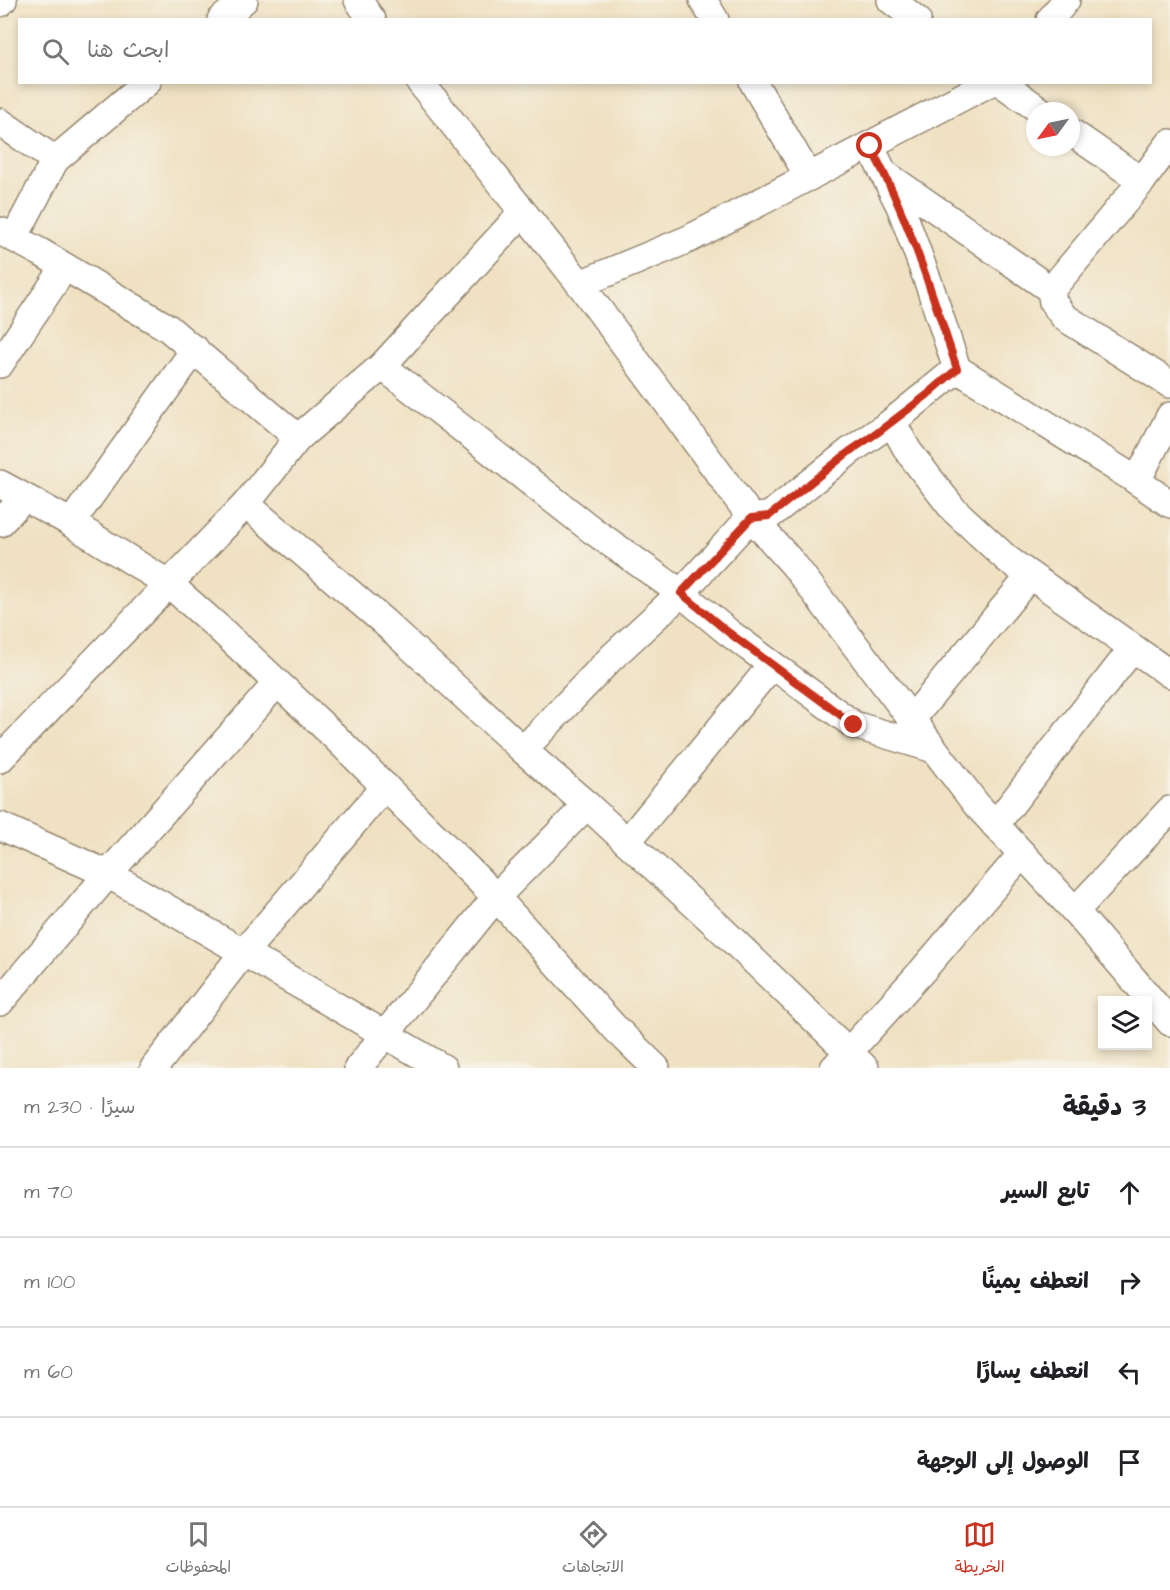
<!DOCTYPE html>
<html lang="ar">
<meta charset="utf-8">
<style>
:root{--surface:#fff;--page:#f2f2f2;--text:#202124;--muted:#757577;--line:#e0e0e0;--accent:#c8321e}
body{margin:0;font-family:"Architects Daughter","Playpen Sans Arabic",sans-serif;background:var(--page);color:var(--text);direction:rtl}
.controls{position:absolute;right:18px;bottom:18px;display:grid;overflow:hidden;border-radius:0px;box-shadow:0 3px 9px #0003}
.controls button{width:54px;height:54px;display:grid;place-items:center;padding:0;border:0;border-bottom:2px solid var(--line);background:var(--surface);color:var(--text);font:30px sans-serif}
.compass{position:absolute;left:1026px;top:102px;width:54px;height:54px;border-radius:50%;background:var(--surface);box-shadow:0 3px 9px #0003;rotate:237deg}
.stop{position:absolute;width:18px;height:18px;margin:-14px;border:4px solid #c8321e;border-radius:50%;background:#fff}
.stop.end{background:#c8321e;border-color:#fff;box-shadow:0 2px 6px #0008}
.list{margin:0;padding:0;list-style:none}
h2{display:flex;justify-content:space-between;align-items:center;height:78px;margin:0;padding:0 24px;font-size:26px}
h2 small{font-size:20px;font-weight:400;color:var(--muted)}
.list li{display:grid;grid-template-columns:39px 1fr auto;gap:18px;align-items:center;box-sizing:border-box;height:90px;padding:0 24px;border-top:2px solid var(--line)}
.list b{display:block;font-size:22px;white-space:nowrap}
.list em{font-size:20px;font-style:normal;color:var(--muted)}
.icon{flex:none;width:33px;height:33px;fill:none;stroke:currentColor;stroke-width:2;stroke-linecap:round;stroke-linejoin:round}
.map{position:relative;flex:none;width:1170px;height:1068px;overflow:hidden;direction:ltr}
.search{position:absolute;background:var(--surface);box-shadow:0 3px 9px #0003;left:18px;right:18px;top:18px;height:66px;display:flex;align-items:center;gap:15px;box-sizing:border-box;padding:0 21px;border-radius:0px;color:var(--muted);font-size:22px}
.sheet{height:438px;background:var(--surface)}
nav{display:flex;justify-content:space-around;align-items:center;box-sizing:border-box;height:84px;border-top:2px solid var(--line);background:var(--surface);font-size:16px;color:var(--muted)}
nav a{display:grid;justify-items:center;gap:3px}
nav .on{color:var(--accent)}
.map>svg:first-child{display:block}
</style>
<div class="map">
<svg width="1170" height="1068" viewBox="0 0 1170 1068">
<rect width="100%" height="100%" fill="#f7f3e8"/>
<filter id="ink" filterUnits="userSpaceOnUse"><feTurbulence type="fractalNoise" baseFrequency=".0167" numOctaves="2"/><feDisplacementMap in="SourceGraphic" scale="12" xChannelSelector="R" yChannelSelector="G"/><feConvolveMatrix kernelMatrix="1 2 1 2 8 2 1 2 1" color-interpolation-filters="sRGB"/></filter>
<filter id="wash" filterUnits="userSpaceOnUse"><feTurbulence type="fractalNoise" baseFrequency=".008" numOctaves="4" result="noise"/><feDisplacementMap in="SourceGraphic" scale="24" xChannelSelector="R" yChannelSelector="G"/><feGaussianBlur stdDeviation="1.35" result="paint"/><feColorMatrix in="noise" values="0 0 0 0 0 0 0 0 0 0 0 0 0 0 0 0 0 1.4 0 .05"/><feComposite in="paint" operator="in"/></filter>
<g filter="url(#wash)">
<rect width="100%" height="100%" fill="#efe1c2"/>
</g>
<g filter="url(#ink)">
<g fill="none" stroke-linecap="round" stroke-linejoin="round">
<defs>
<g id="minor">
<path d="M358,0L372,20"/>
<path d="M703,0L715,20"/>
<path d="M891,0L917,20"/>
<path d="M0,3L3,0"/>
<path d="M221,20L244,0"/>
<path d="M1050,20L1066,0"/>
<path d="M420,82L580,284L751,517L794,565L976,804L1075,911L1170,1022"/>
<path d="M753,82L809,177"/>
<path d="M1000,82L1041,111"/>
<path d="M0,122L55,160"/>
<path d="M1071,132L1142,181"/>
<path d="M1170,143L1142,181L1051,290L1053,302L1064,317L1170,384"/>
<path d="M870,146L901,208L930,287L957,369L1128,475L1170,504"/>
<path d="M885,174L1051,290"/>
<path d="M522,213L382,366L298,438L246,504L384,622L523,750L587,805L719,927L865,1068"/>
<path d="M0,231L40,252L168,328L298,438"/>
<path d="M14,238L55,160L147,82"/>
<path d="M580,284L689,239L991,82"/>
<path d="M0,364L64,268"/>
<path d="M382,366L592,530L681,593L728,632L854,725L934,749"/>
<path d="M957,369L892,422L908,451L953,509L1007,559L1170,674"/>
<path d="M1137,481L1170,416"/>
<path d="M0,484L66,520L169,584L220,629L333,735L496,897L615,1028L656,1068"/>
<path d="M0,523L24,498"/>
<path d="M71,523L195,349"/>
<path d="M911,720L1030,576"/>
<path d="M523,750L612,657L681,593L751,517L769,516L850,451L892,422"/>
<path d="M0,759L246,504"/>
<path d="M995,825L1133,648"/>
<path d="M0,826L108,874L443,1068"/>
<path d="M627,842L772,665"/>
<path d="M1075,911L1170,810"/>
<path d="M0,1002L108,874L277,683"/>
<path d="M154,1068L244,952L385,786"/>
<path d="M358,1068L496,897L587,805"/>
<path d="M834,1068L923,970L1022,854"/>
</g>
</defs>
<!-- minor casing -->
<use href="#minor" stroke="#958670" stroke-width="30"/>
<!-- minor -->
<use href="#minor" stroke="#fff" stroke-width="27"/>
</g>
</g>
<g fill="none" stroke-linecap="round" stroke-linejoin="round" filter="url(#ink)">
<!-- route -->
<path stroke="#c8321e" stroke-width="8" d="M854,725L728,632L681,593L751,518L769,516L850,451L877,433L927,395L957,369C932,293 908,216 870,146"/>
</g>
</svg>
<div class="controls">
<button><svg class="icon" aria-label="layers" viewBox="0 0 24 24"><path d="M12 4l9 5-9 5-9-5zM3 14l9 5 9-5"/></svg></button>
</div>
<svg class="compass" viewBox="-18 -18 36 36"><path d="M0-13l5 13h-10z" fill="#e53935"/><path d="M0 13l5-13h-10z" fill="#757577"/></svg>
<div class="stop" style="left:870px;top:146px"></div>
<div class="stop end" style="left:854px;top:725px"></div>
<div class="search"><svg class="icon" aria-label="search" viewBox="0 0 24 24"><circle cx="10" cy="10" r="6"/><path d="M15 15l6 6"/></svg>ابحث هنا</div>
</div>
<section class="sheet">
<h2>3 دقيقة<small>سيرًا · 230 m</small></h2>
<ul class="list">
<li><svg class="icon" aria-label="ahead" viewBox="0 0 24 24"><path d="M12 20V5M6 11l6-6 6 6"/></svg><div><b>تابع السير</b></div><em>70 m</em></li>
<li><svg class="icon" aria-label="right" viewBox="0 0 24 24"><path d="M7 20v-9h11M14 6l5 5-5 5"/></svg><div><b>انعطف يمينًا</b></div><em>100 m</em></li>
<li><svg class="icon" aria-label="left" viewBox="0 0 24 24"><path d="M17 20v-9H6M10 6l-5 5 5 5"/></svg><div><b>انعطف يسارًا</b></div><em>60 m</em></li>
<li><svg class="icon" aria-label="arrive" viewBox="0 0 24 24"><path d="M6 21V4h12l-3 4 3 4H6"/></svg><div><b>الوصول إلى الوجهة</b></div></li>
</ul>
</section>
<nav>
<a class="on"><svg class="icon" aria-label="map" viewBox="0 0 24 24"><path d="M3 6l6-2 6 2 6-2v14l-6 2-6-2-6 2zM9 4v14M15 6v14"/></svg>الخريطة</a>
<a><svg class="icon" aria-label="directions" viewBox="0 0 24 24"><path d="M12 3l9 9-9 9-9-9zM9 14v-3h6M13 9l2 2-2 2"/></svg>الاتجاهات</a>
<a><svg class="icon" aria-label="saved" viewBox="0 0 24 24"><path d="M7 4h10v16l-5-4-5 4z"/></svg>المحفوظات</a>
</nav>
